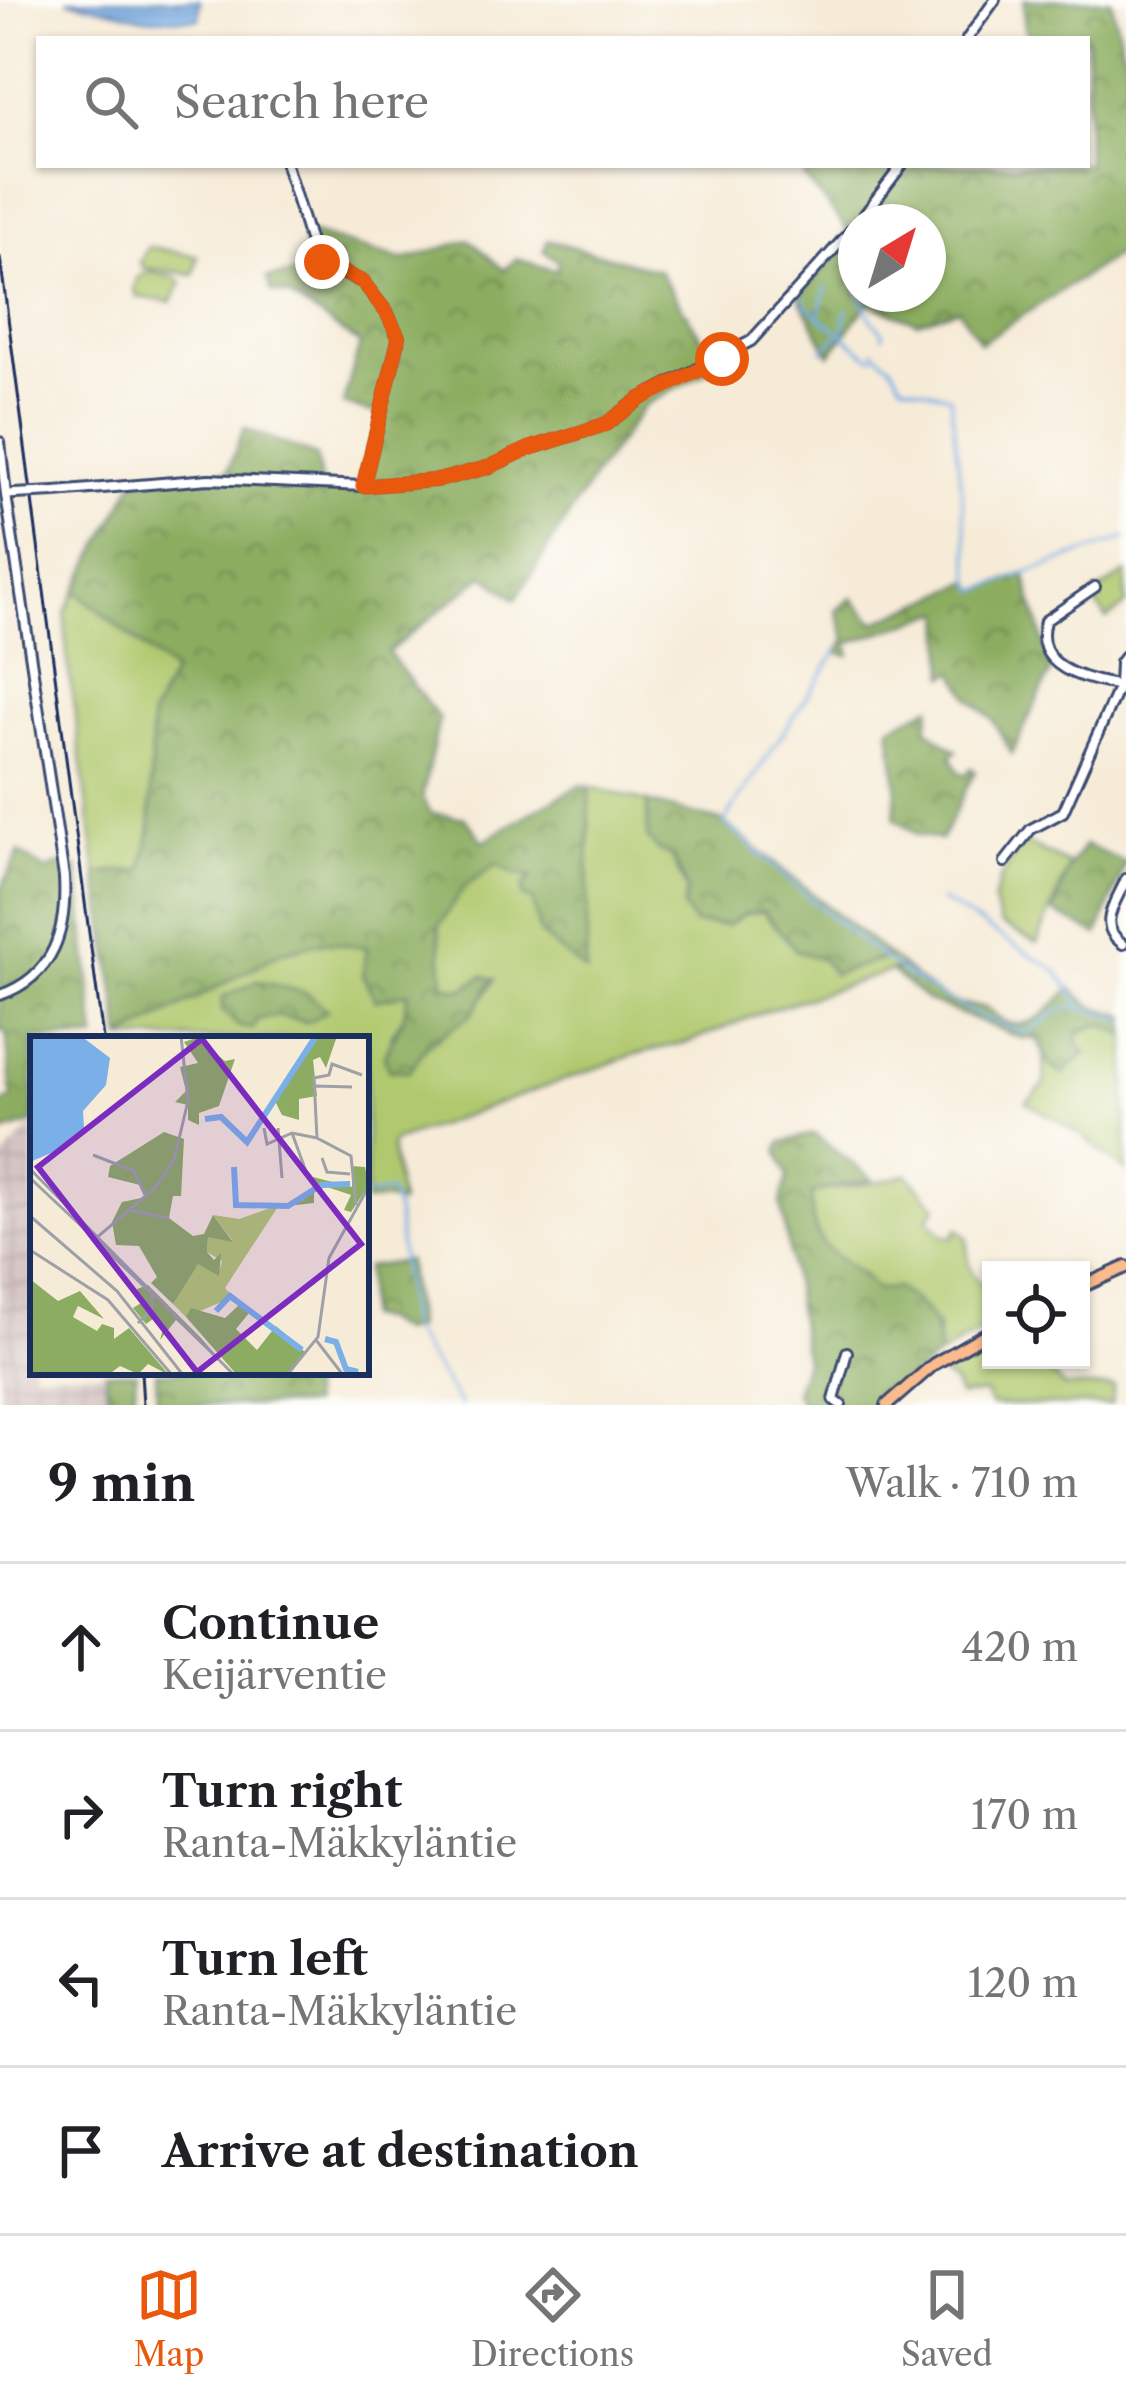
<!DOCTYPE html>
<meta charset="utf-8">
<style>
:root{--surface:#fff;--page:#f6f6f6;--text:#202124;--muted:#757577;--line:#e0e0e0;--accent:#ea580c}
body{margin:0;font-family:"Libre Caslon Text",serif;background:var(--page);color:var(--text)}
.controls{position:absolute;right:36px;bottom:36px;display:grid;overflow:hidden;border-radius:0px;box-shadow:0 3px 9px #0004}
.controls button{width:108px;height:108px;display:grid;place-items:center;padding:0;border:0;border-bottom:3px solid var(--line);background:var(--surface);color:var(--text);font:60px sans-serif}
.compass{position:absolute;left:838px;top:204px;width:108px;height:108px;border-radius:50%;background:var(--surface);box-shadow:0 3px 9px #0004;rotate:38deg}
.stop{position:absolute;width:36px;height:36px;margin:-27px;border:9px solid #ea580c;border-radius:50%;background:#fff}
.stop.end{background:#ea580c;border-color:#fff;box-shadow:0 3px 12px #0008}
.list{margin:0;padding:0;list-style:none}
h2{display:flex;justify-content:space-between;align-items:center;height:156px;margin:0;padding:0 48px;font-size:51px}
h2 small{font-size:39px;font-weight:400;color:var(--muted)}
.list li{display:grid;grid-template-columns:78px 1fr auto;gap:36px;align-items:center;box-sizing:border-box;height:168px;padding:0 48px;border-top:3px solid var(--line)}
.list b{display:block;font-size:45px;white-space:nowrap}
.list p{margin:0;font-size:39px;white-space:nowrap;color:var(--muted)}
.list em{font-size:39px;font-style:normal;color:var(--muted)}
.icon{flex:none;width:66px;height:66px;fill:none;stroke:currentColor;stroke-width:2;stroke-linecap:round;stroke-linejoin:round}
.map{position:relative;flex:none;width:1126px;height:1405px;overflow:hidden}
.search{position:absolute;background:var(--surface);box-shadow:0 3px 9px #0004;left:36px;right:36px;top:36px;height:132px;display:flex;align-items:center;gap:30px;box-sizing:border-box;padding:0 42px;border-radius:0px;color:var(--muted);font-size:45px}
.sheet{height:828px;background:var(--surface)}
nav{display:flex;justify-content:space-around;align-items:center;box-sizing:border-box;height:168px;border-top:3px solid var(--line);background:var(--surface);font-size:33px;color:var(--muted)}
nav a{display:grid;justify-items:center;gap:6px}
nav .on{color:var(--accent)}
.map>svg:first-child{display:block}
</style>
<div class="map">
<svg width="1126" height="1405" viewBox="0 0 1126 1405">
<defs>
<pattern id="industrial-grid" width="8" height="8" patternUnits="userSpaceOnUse" patternTransform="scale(3)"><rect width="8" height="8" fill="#d1bfbd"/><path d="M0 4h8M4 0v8" fill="none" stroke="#b3a4a5"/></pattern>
<pattern id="forest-crowns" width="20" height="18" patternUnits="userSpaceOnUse" patternTransform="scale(3)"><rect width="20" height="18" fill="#8cad61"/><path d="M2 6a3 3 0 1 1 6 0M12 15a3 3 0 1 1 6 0" fill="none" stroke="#728d53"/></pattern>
<pattern id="water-rules" width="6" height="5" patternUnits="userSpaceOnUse" patternTransform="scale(3)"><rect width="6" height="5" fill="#7aafe8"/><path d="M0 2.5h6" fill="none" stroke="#638fbf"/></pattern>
</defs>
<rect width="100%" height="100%" fill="#fdfcf7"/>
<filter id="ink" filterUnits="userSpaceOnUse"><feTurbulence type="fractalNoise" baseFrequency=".00833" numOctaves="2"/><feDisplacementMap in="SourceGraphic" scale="24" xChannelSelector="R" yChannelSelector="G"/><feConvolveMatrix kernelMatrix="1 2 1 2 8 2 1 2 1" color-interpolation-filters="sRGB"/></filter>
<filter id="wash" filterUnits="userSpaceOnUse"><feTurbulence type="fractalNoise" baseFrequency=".004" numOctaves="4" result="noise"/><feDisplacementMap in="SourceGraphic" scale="48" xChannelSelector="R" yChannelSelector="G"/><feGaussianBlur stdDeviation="2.7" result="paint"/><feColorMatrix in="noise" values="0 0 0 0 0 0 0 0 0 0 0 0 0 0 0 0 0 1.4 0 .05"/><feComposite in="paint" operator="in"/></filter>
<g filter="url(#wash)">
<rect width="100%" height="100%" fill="#f6ebd7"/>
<!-- industrial -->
<path fill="url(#industrial-grid)" d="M33,1125V1372H105L109,1405H0V1162Z"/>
<!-- grass -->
<g fill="#b1c96e" stroke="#667c66" stroke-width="3" fill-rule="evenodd">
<path d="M148,247L198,256L194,274L143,268L140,262Z"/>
<path d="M149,272L177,278L182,283L171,302L137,297L134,288L138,277Z"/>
<path d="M1126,573V605L1107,619L1091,596Z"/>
<path d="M76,591L173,672L151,717V830L142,871L97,874L67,657L65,613Z"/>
<path d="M590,787L647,802L648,839L659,851L671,856L687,890L728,925L744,914L763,911L796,950L823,960L833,974L890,957L903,967L766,1011L691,1041L636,1054L394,1141L391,1146L400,1204L383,1199L366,1202V1039H122L282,952L322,942L368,947L363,975L408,992L404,1016L391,1036L410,1071L427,1045L472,1014L482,977L461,990L443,984L439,925L464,887L498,864L513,874L532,877L529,884L540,934L586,971ZM258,981L308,1022L280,1016L257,1019L247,987Z"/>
<path d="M1026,843L1070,865L1037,943L1000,924L993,901L1000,879L1020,846Z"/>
<path d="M1102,1024L1126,1036V1171L1083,1136L1027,1102L1045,1084L1043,1048L1050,1066L1062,1074L1086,1053L1078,1046L1079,1032Z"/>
<path d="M907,1174L937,1206L928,1218L943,1236L953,1237L958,1228L968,1238C966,1263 970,1278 991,1292V1325L939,1356L937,1327L876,1290L862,1274L826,1252L810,1216L812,1193C832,1188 894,1181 907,1174Z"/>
<path d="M991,1346V1360H1037L1064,1387H1114L1111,1405H990L985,1393L959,1396L954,1384L942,1375Z"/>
</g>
<!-- forest -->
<g fill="url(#forest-crowns)" stroke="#546e60" stroke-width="3" fill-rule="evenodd">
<path d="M1024,0H1111L1126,62V249L980,343L959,309L917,322L868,303L830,355L799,297L852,235L804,177L819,165L888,170L891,165H1087V39H1032L1024,29ZM856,222H928V294H879L873,301L856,294Z"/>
<path d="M312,234L403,260L470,240L504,270L516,259L557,271L558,261L544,251L548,240L658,270L719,365L645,405L597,471L516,599L484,575L388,652L439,719L422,798L431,813L465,818L483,841C517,822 546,802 582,785L590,787L586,972L540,934L532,900L523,898L522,888L531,877L513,874L497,864L464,887L439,926L444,984L461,990L483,976L495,979L472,1014L427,1045L410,1071L389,1070L384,1056L404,1016L408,993L375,1000L363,975L367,947L322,942L282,952L122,1038L97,874L142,870L151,830V717L173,672L76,591L135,480L228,471L244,428L316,456L322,487L365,489L383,416L343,404L360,344L288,295L272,292L267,278L306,273L304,235Z"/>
<path d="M1025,574L1051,671L1012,754L993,720L969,697L955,671L946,676L943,611L849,643L850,655L838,653L846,640L837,610L852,598L875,623L972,581L978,591Z"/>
<path d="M931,707L927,729L957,751L951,756L959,772L966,775L971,768L975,771L941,840L916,834L895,818L897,786L890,727Z"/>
<path d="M647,802L724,822L890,957L833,974L823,960L796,950L763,911L744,914L728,925L694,924L683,909L687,890L672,856L659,851L648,839Z"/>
<path d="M1085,845L1126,863L1098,935L1053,912L1070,865Z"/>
<path d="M19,852L46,871L58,865L78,867L96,1039H33V1123L0,1134V1105L12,1098L6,1031H0V890Z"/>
<path d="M903,967C920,981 937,997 958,1004C967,1007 979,1005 986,1008C992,1011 995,1017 1001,1020C1030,1036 1054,1005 1071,988L1091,1006L1126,1016V1036L1102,1024L1079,1031L1078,1045L1087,1053L1062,1074L1050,1066L1037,1039L1022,1038L928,1001L892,972Z"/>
<path d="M258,981L307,993L327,1010L308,1022L280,1016L257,1019L253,1029L238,1026L222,1010L223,997Z"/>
<path d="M814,1134L872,1179L812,1193C807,1256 843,1251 876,1290L896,1288C928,1311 936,1315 939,1356L909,1377L881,1405H802L795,1392L805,1361L781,1201L788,1177L778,1150L782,1142Z"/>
<path d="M407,1261L416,1327L401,1332L380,1320L366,1318V1267Z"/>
<path d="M105,1372H136L134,1405H109Z"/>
<path d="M156,1372H307L311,1405H157Z"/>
</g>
<!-- water -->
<path fill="url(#water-rules)" stroke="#4a6fa3" stroke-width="3" d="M67,0H200L199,19L145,18Z"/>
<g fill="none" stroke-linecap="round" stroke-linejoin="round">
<!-- stream -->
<g stroke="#7aafe8" stroke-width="3">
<path d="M849,256L856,261"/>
<path d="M856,276V286"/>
<path d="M860,294V295"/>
<path d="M861,297L872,320L884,333L882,336"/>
<path d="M804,298L806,306L870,357H874"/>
<path d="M819,314L826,287"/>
<path d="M842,335L847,309"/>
<path d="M822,351L837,336"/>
<path d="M874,351L892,366L902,383L950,396L972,581L977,591L1126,538"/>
<path d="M838,650L724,822C817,902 905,996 1025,1033C1038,1027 1047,1017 1059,1011C1077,1002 1106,1015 1126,1019"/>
<path d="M940,900L1056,970L1081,1004"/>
<path d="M366,1196L389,1192L396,1209L409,1328L460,1405"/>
</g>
</g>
</g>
<g filter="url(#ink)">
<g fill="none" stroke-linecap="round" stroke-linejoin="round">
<defs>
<g id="minor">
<path d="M967,39L995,0"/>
<path d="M286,165L312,249L331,268L363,282L387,313L399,338L363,486"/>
<path d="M859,222L902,165"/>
<path d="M0,442L6,495"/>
<path d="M55,492L209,479L363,486L440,480L489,467L528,449L606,424L640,399L751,341L856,225"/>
<path d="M1095,587L1045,621C1031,671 1091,680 1126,687"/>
<path d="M1005,862L1031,829L1063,812L1119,686L1120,663L1126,655"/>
<path d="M1123,944C1096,925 1115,905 1126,879"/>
<path d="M0,995C55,976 67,929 64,877L6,495L14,494"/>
<path d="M841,1405L834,1400L847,1352"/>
</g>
<g id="major">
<path d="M1081,1287L1126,1267"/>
<path d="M887,1405L934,1364L991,1331"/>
</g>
</defs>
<!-- minor casing -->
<use href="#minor" stroke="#3c4b70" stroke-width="14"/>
<!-- major casing -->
<use href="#major" stroke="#3c4b70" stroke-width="16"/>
<!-- minor -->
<use href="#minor" stroke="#fff" stroke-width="8"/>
<!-- major -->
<use href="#major" stroke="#fbbb8c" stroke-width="10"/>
<!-- rail -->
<g stroke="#1b2f5e" stroke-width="3">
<path d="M0,257L103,1039"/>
<path d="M141,1372L143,1405"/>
</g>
<defs>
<path id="minor-bridge" d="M14,494L55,492"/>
</defs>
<!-- minor-bridge casing -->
<use href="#minor-bridge" stroke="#3c4b70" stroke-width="14" stroke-linecap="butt"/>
<!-- minor-bridge -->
<use href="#minor-bridge" stroke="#fff" stroke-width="8"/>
</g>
</g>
<g fill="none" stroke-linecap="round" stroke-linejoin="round" filter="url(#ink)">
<!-- route -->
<path stroke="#ea580c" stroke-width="15" d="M322,262L363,282L387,313L399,338L363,486L440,480L489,467L528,449L606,424L640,399L722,359"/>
</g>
<!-- overview -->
<g transform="translate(30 1036)">
<rect width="339" height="339" fill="#f6ebd7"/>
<path d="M249,169L195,252L203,261L156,281L143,268L157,238L169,227L189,235L192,225L177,216L178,200L203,205L183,179L209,183Z" fill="#b1c96e"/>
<path d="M284,0L306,3L296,32L290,21L283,24L287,60L269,63V84L252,79L245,65L231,83ZM166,2L195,25L205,23L189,70L169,77V89L158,84V69L145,66L156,55L150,31L168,27L154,6ZM134,96L154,103L151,160H143L139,182L163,200L174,198L183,179L203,206L178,201L177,216L184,224L191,217L189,240L168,228L143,268L121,247L127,241L109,210L86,209L82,186L92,166L116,161L110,149L78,141L80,130ZM322,130L335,131L339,149L321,176L314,174L321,159L297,151L284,155V167L248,171L272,165L287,151L283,141L322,151ZM0,243L28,265L50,255L74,283L48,270L43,281L67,295L72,288L84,292V303L99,292L139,339L118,328L108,338L90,330L78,339H0ZM118,249L171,302L203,339L146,284L130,304L134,289L126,281L116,288L103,272L111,267L107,253ZM210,268L219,277L206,293L227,314L246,290L275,316L256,339H207L156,281L161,272L195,282Z" fill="#8cad61"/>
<path d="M0,0H51L80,22L76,49L53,75L54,92L42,108L0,126Z" fill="#7aafe8"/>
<path fill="none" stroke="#7aafe8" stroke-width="6" d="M175,83L191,81L217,106L286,0M204,131L206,169L258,170L291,149L320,148M186,275L200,260L272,314M295,303L306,306L316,333L328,336"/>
<path fill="none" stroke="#9ea0a7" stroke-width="3" d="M286,50L322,51M234,92L237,108L262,97L287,102M248,92L252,142M262,97L278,141M63,119L104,135L116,161M292,122L297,136L320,138M0,133L204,339M0,142L65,203M326,169L321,120L287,102L284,42L299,39L302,28L332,39M99,174L139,182M0,180L87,255L153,339M0,214L78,264L142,339M108,287L122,273V258L65,203L126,151L144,124L158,65L151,0M286,304L313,339M257,339L288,301L299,222L339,150"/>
<path fill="#7b2cbf" fill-opacity="0.15" stroke="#7b2cbf" stroke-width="6" d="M172,3L331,208L167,336L8,131Z"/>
<rect width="339" height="339" fill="none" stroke="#1b2f5e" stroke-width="6"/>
</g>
</svg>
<div class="controls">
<button><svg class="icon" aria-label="locate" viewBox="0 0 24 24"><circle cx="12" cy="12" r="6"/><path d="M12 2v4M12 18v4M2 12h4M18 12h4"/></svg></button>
</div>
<svg class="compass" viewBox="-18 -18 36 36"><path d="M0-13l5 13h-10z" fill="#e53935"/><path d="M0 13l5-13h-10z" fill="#757577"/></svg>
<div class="stop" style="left:722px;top:359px"></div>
<div class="stop end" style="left:322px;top:262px"></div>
<div class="search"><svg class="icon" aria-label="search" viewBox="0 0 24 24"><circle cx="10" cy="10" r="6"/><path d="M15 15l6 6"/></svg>Search here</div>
</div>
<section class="sheet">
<h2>9 min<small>Walk · 710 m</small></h2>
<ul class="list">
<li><svg class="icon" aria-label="ahead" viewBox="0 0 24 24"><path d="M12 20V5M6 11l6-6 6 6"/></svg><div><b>Continue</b><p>Keijärventie</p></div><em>420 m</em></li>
<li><svg class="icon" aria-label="right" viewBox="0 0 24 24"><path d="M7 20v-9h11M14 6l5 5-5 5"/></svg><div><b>Turn right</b><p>Ranta-Mäkkyläntie</p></div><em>170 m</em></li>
<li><svg class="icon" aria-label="left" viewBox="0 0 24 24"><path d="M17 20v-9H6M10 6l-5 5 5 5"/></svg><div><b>Turn left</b><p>Ranta-Mäkkyläntie</p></div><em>120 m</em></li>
<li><svg class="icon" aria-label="arrive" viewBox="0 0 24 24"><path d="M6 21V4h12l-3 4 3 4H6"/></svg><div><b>Arrive at destination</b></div></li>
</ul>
</section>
<nav>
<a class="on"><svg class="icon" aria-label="map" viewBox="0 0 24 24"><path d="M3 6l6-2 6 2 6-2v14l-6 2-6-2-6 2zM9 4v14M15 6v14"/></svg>Map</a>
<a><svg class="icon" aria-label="directions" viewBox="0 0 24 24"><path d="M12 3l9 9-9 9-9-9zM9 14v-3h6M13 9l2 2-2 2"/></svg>Directions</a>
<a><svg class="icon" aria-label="saved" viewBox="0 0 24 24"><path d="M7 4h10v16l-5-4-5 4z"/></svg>Saved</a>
</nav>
